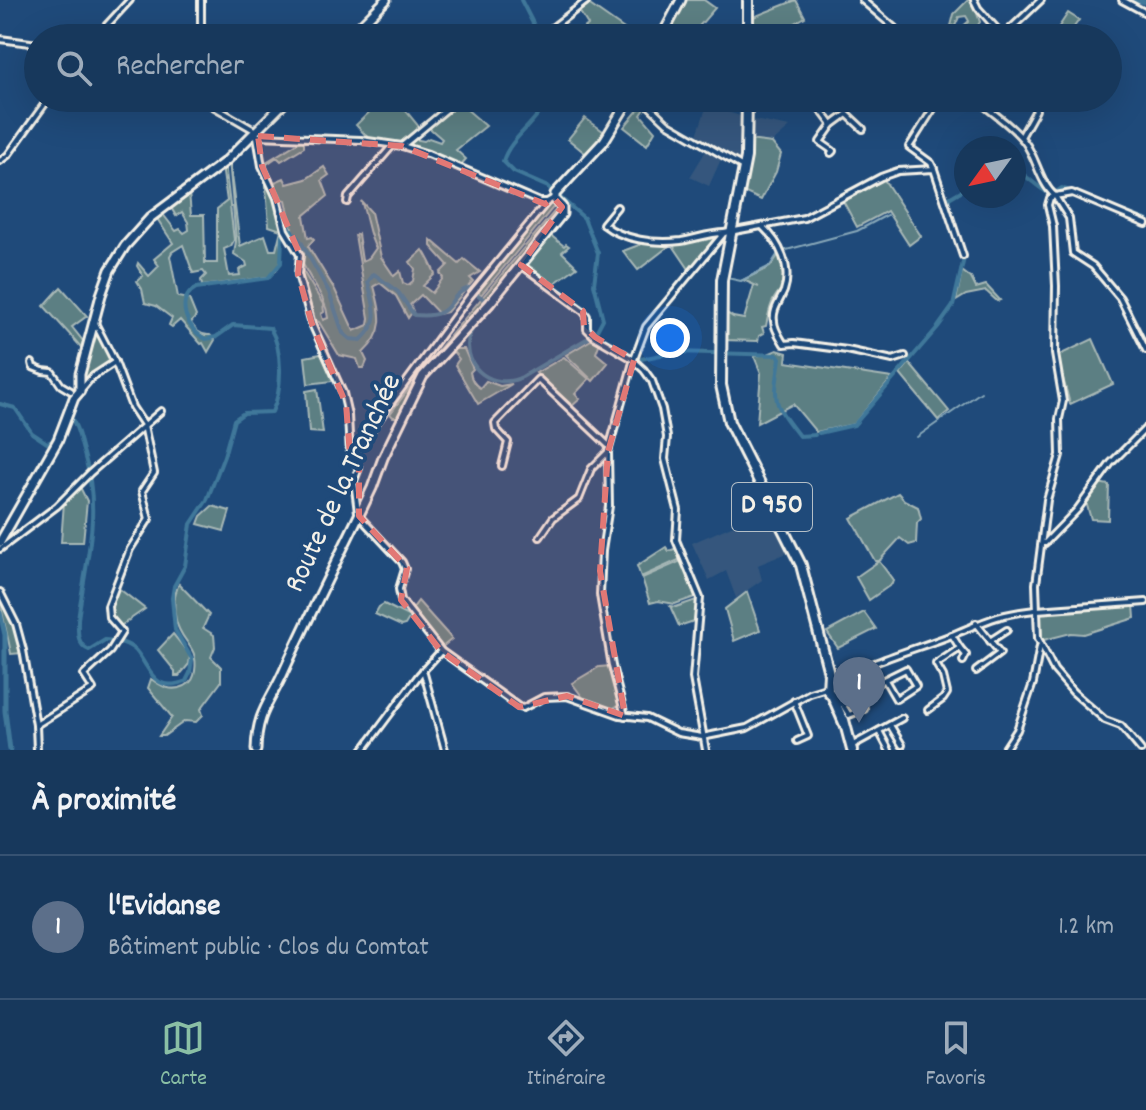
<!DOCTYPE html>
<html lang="fr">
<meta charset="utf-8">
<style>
:root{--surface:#17385c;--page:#203f62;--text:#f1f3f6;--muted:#9eacbb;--line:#365272;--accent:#8abfa5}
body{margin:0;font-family:Dekko,sans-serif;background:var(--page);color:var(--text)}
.compass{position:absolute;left:954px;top:136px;width:72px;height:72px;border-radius:50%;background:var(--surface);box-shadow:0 8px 32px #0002;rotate:237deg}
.you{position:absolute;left:670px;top:338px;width:28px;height:28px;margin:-20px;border:6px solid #fff;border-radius:50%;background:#1a73e8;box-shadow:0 0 0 12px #1a73e833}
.badge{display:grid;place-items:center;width:52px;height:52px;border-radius:50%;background:var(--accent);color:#fff;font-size:26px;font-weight:700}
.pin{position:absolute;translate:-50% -66px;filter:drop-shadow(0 2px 4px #0008)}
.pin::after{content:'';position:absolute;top:42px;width:28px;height:24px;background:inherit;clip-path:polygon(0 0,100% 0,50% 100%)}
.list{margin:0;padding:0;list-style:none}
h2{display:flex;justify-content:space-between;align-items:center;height:104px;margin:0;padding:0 32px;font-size:34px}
h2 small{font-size:26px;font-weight:400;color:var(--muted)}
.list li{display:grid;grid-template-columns:52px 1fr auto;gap:24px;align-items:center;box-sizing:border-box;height:144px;padding:0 32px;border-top:2px solid var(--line)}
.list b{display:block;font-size:30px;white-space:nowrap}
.list p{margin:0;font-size:26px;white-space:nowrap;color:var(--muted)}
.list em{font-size:26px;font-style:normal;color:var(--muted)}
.icon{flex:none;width:44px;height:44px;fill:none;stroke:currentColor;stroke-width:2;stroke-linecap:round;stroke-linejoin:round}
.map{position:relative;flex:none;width:1146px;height:750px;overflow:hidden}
.search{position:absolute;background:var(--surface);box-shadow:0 8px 32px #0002;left:24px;right:24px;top:24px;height:88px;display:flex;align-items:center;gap:20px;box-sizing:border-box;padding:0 28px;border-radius:44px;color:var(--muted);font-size:30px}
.sheet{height:248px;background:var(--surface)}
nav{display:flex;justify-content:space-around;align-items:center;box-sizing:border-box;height:112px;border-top:2px solid var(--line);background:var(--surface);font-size:22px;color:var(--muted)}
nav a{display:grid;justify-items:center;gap:4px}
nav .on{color:var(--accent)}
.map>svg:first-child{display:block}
</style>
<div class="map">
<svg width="1146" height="750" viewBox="0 0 1146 750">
<rect width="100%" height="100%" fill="#1f4a7a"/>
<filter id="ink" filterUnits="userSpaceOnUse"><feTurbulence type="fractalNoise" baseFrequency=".0125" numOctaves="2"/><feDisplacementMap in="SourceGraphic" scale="16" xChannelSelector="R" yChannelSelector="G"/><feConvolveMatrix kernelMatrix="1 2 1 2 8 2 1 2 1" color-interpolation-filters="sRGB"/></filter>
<g filter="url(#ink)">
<!-- built -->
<g fill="#34577d">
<path d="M707,105L746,118L745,141L740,163L696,138Z"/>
<path d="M749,119L790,127L773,142L750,139Z"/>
<path d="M707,149L722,157L709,186L690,177Z"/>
<path d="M771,509L792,551L758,565L762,580L736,598L726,571L709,580L692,543Z"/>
</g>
<!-- green -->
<g fill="#5c7f83" stroke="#a8b8b6" stroke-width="2">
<path d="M683,0H704L715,8L689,38H664Z"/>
<path d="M796,0L805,17L771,38L755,35L751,18Z"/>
<path d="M968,0H972L980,22L970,38H956L953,35L969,21L966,16L959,17L955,26H951L954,14Z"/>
<path d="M587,3L637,38H608L599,31L589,38H570L588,25L578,9Z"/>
<path d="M1068,13L1079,20L1074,27L1083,34L1080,38H1045L1051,32L1054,34Z"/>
<path d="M384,98H400L402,106L420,128L401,144L371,141L356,125Z"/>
<path d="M457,101L486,126L456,150L466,159L460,166L424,150L404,146L414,139L424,141L429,138L440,142L442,139L426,125Z"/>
<path d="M644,103L647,106L641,115L655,131L647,145L624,127Z"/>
<path d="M585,118L607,134L598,146L586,154L568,139Z"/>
<path d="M304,139H310L304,143V147L281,161L277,157L267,164L266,169L275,182L284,178L287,184L306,179L324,167L329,175L322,180L328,196L304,216L308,238L312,237L314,239L308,246L335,290L354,331L368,325L369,318L355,235L358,234L362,261L369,258L376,248C369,239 367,216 361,201L371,212L381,257L394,276L400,271L403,283L408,285L413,281L415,269L410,262L423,250C426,254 434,270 435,274L423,286L432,293L443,278L440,273L448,265L431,246V240L459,264L464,259L480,272L470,278L473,281L447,312L439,314L421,295L410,305L413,311L408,318L396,296L380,283L374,286C381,313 387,331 363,353L367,361L364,368H360L357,359L339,355L319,322L312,319L299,273L301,268L323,304L324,312L321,314L323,320L328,318C326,297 312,284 304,266C294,246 291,222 286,200L278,198L263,164Z"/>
<path d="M749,140L772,143L781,154L776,172L761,200L741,191Z"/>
<path d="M229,159L240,246L265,235L270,250H276L281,230L269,226L265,174L275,197L284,231L280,241L282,258L277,270L268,277L202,286L201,280L206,275L203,271L193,273L183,245L172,252L170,256L178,297L189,299L196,316L191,323C196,330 200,336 210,335L215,340L208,352L203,343L201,344L180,320L172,327L169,325L172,318L156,306L145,303L142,289L137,281L143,276L137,266L138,263L149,276L159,266L154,259L173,243L156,217L162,213L176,231L180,229L184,233L189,230L188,222L182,212L176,216L170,206L189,192L191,215H204L205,263H217V209L227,201L222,166L225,163L234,240L231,246L224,249L229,276L240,275L239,270L247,266L246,262L234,254L236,241Z"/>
<path d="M883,178L921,236L909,245L887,211L857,227L842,199Z"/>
<path d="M550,202L555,205L481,295L477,290Z"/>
<path d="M558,207L560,214L504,283L428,368L389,444L387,441L399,417H393L390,414L434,355Z"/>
<path d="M549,234L564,246L566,244L569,246L562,252L577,267L552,285L524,263Z"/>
<path d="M720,234L721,236L691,272L674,247L675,243Z"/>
<path d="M644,243H673L638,270L623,251Z"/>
<path d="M780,253L785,272L784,287C771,297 769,311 766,326L762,327L764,333L759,336L758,341L723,340L724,311L733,317L744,319L754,285L759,287L743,280L770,267Z"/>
<path d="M962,271L971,278L976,288L986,285L1000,300L997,301L986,291L966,295L956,301Z"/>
<path d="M61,287L87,316L72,327L83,341L81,347L44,306Z"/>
<path d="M95,326L114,361L81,384Z"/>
<path d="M1093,339L1113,384L1070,404L1057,356Z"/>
<path d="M591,340L600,342L596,353L608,363L593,381L566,355Z"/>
<path d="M451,349H464L473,369L470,372C471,379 473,384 480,388L486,381L500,386L512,384L478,404L455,365L459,359Z"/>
<path d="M777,350L787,353L786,362L892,378L854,424L816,432L793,404L757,423L761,373L754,356L768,354Z"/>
<path d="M321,354L333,381L308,384L305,357Z"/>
<path d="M564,357L589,379L575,394L580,399L571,407L536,373Z"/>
<path d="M909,363L949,411L938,420L900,374Z"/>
<path d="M317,389L323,433L309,432L306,391Z"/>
<path d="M1098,483L1109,485L1108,520L1091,519L1086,502Z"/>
<path d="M80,487L87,501L83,542H61L64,502Z"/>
<path d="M898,493L904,500L918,507L921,519L917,523L916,543L909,545L900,538L879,561L893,580L892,584L869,600L856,577L879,561H875L851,518Z"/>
<path d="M212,506L230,511L224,531L198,524L201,516Z"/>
<path d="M666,547L669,551L677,548L681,559L641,577L637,566Z"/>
<path d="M681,561L698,596L675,604L658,601L650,603L642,578Z"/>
<path d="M179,584L209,615L203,628L214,635L215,647L211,657L221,667V682L201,709L203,715L196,722L185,721L164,736H159L172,717L148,688L151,679C162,687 172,692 185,686C192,682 194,678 195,671C199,645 180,642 176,620C173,608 174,594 179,584Z"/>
<path d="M117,587L145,609L119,627L109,614V606Z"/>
<path d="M747,592L760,630L734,641L725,609Z"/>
<path d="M0,593L16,626L22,653L11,654C8,634 0,611 0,593Z"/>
<path d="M696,600L698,601L697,620L679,626L670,606L676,607Z"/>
<path d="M418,601L452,639L441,648L410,612Z"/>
<path d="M384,604L410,617L405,625L401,626L375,614L379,607Z"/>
<path d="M1134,605L1135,618L1084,634L1071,633L1040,641L1039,612Z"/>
<path d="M864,612L876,629L838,648L827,632Z"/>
<path d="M173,634L190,655L189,664L179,676H175V671L158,650Z"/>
<path d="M611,666L621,704L610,710L584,699L572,683L599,667Z"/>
</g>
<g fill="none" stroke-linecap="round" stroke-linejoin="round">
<!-- stream -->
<g stroke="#88a8b9" stroke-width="2">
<path d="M727,278L741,281L770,266L779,252L857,231L887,215"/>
<path d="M719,392L721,405"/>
<path d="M917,437L981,392"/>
</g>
<!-- canal -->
<g stroke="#40789a" stroke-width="4">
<path d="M521,0L540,37"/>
<path d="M1014,170C1029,175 1039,191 1053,195"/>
<path d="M1055,193L1062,188L1088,198"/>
<path d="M1099,203L1146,220"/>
<path d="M948,207L949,198L966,188"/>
<path d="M636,360L676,352L778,355L780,358C774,402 771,400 799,436L815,435"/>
<path d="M0,404L15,408L32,433L47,443L52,441L60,424"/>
<path d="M72,419C79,430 80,442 84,454C102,513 86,559 78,619C78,631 76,644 89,650L105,640C115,640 129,643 136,651C151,669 153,694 186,681L190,673L192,659L175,630L172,598L174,586L185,566L191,524L207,500L224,456L234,420L244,413L272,412C283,389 283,349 270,328L233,325L216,337L206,339C187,330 174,300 196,288L268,278L281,263L282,235L286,230H292L300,240L329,292L343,333L350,339L361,340C382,321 374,306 368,282L374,274L398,292L414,315C458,319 443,297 469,288L491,305C485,316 472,324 469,337C462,369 495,391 522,377L595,334L603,319L594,284L598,253L584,218L548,187L514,172L503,161C511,136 538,123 547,98"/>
<path d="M819,433L854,425L938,327L953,306L964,258"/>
</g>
<!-- river -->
<g stroke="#40789a" stroke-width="5">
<path d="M1134,0L1146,2"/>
<path d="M0,613L5,635V711L10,750"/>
</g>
<defs>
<g id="street">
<path d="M201,0V38"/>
<path d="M862,0L906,38"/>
<path d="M974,0L978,8L1005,38"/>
<path d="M1122,0L1146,13"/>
<path d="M750,35L762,38"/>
<path d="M1004,35L1041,0"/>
<path d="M95,38L130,0"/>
<path d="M539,38L588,0"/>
<path d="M0,39L38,44"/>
<path d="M199,98L256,131L262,166L277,198L285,230L300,255L298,274L312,324L343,393L348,415L350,455L359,468L354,481L358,512"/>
<path d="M812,98L832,125L820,142L833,151L831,153"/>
<path d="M976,98C991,113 1011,124 1024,141C1037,158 1039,182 1055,196L1072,193L1146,224"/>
<path d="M645,102L667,123L743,167"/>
<path d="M832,125L847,114L863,129"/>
<path d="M258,136L361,140L402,146L428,154L540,202H547L554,198"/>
<path d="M1021,137L1036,110L1030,98"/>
<path d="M402,146L460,98"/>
<path d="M0,161L8,155L49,98"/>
<path d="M934,169L931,163L909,147L940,98"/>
<path d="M347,202L348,197L393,145"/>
<path d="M617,207L603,224C623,240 655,244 681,241C695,239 709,233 724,233"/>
<path d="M763,227C780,243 792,268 784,291C780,301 772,310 774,321C774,329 780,337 784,344L794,343L847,350L893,360L905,356"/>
<path d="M521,265L583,311L587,316V329L595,337L631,358L644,370L652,381L662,409L667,437L665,459L678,510L676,540L700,598L693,678L706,750"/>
<path d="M32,363L33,367L43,371L52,372L61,385L71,391"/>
<path d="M80,391L92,377L115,362"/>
<path d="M351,457L469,297L547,202"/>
<path d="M502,466L508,442L496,429L495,423L538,379L609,446"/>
<path d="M359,516L402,562L405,569L399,589L401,600L441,651L519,707L523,708L544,697L567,696L620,715L647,718L678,733L702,737L747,728L810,693L826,688"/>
<path d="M540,537L553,518L579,499L591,469L608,452"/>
<path d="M1042,543H1045L1077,510L1111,463L1146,428"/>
<path d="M0,549L57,506L90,473L161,411"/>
<path d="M0,592L16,624L23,650L36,725L37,750"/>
<path d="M1037,610L1146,602"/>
<path d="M990,641L1007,630"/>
<path d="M960,648L966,655L963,661"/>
<path d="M423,670L445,750"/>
<path d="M976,671L1000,653L976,623"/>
<path d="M838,683C873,659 914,650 952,635C986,621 997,614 1035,610"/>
<path d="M841,689L845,693L844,707L849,715L864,709L861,691L906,669L916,686L896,699L885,680"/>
<path d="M794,701L808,736L797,741"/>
<path d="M928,710L943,699L947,693L943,676L936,664L960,648L952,635"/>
<path d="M625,716L612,666L600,595L602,551L609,506L608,452L633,362L646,327L724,233L804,218L881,177L898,171L934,169L963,256"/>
<path d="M36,725L93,689L84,675L110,651L122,632L109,617L108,606L130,549L149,519L142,491L154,473L144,425L132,407L115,362L95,323"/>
<path d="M890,725L902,745"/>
<path d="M879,731L889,750"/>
<path d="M853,745L902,718"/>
<path d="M363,750L419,675L441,651"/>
<path d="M1004,750L1017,730L1033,683L1040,646"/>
<path d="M1141,750L1121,726L1105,720L1073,692L1054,670L1038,638L1036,584L1047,500L1060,455L1059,419L1063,401L1055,354L1056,286L1053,226L1048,205L1050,198L1055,196L1069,218L1073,253L1093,266L1120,298L1146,350"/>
</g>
<g id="secondary">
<path d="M348,38L386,0"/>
<path d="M661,38L681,0"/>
<path d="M0,542L58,440L74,398L80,391V374L101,295L110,270L125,246L150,218L226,161L289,98"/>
<path d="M256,750C257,711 270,703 284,671C312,609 343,549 372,488L383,458L423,376L490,303L562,214V207L555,200V194L604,141L630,98"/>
</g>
<g id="primary">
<path d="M748,38V0"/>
<path d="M747,98L746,157L722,280L721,385L729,422L801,565L829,673L828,691L832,695L844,723"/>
<path d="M831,678L839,687V703"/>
<path d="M844,720L852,750"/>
</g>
</defs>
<!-- street casing -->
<use href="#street" stroke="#f4f1e8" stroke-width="10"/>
<!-- secondary casing -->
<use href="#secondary" stroke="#f4f1e8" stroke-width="13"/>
<!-- primary casing -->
<use href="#primary" stroke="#f4f1e8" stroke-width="14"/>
<!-- street -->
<use href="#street" stroke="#1f4a7a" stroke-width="4"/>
<!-- secondary -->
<use href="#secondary" stroke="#1f4a7a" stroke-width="7"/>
<!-- primary -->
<use href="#primary" stroke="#1f4a7a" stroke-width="8"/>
</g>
</g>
<!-- marked area -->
<path fill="#e27875" fill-opacity="0.2" stroke="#e27875" stroke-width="6" stroke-dasharray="16 10" stroke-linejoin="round" d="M258,136L402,146L545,204L554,198L562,207L521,265L583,311L584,326L595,337L634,360L608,452L600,571L625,716L567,696L519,707L441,651L401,600L407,568L359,516V468L350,455L346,404L312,324L298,274L300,255L262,166Z"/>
<g text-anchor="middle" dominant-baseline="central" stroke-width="8" stroke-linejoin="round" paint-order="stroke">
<!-- shield labels -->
<rect fill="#1f4a7a" stroke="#b4bfc7" stroke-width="2" x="732" y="483" width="80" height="48" rx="6"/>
<g font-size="28" font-weight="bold" fill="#f4f1e8">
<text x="772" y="507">D 950</text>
</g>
<!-- street labels -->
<g font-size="30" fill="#f4f1e8" stroke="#1f4a7a">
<text transform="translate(345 484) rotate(-65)">Route de la Tranchée</text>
</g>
</g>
</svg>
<svg class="compass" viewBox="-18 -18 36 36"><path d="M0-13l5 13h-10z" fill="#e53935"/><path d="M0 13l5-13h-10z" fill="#9eacbb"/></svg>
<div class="you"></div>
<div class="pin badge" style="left:859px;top:723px;background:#5c6f8a">1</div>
<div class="search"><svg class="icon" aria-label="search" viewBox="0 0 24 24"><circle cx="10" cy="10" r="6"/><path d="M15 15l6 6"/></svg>Rechercher</div>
</div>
<section class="sheet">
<h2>À proximité<small></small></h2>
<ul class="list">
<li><span class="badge" style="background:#5c6f8a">1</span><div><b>l'Evidanse</b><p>Bâtiment public · Clos du Comtat</p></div><em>1.2 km</em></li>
</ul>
</section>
<nav>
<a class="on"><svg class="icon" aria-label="map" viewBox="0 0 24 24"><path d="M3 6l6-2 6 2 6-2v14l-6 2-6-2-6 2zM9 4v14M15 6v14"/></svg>Carte</a>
<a><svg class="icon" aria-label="directions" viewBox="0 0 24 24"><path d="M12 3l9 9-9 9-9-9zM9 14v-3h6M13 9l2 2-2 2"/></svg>Itinéraire</a>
<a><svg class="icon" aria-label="saved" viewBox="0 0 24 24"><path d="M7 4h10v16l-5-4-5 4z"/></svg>Favoris</a>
</nav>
